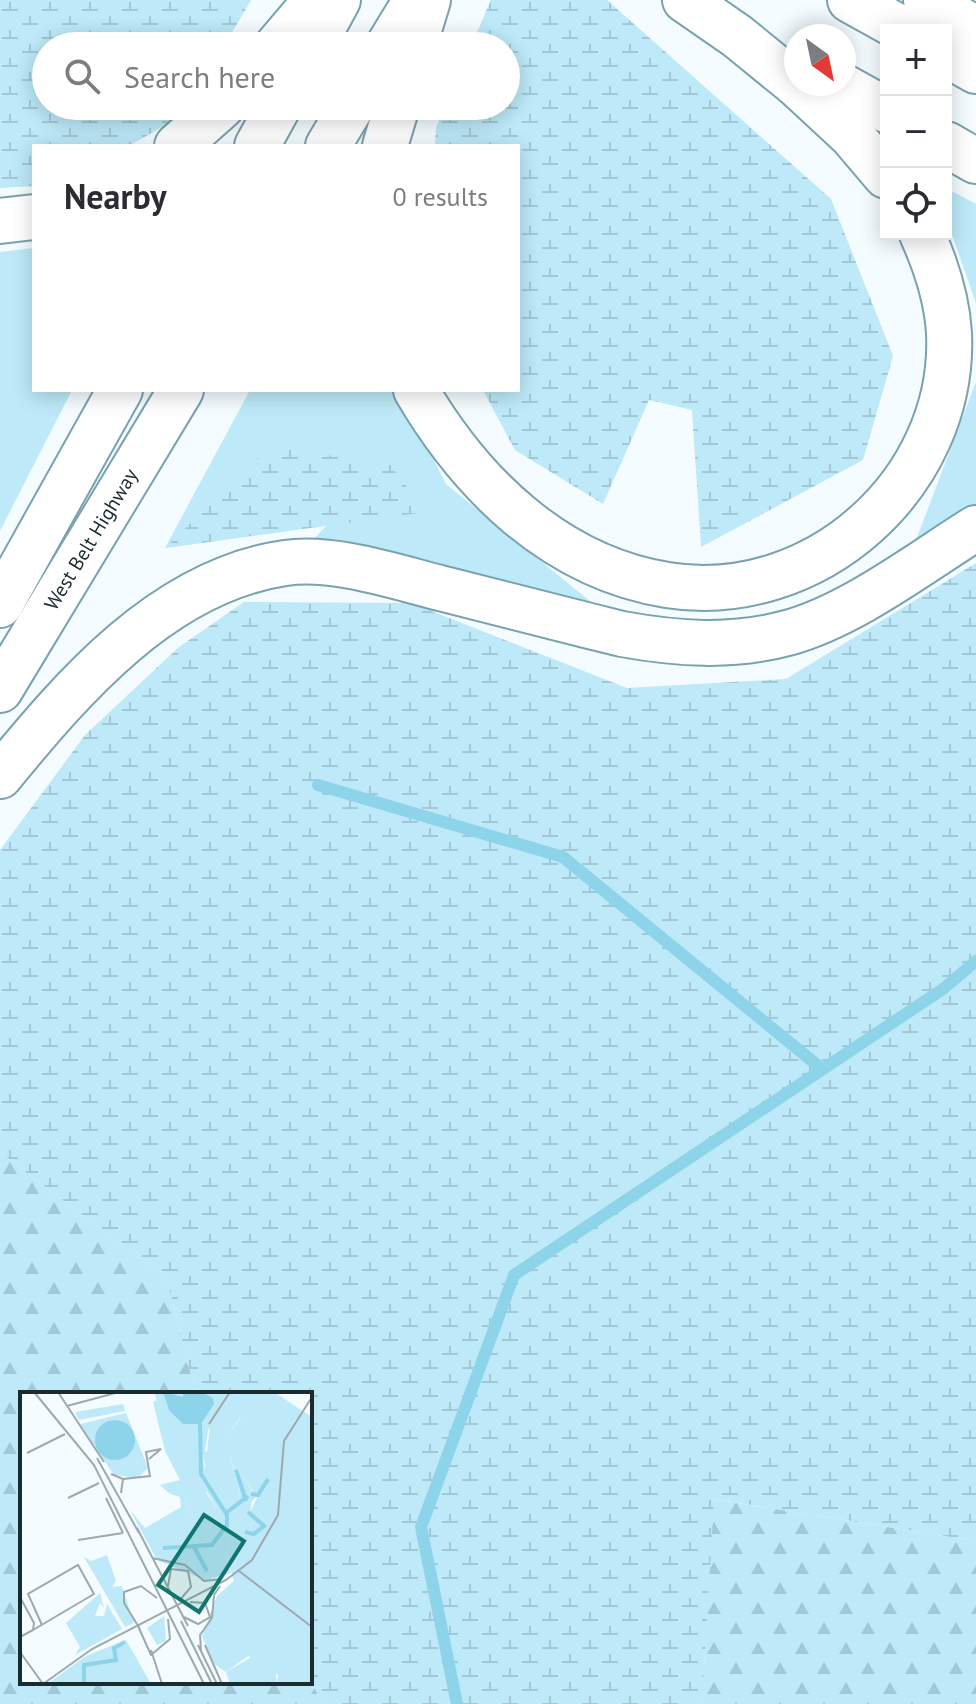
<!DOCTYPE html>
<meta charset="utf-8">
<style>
:root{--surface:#fff;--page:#f2f2f3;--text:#2b2b33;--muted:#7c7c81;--line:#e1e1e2}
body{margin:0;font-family:"PT Sans",sans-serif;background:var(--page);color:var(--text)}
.controls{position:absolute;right:24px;top:24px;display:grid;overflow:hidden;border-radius:0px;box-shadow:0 4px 20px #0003}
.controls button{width:72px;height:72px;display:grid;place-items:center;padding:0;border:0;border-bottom:2px solid var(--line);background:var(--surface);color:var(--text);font:40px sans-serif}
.compass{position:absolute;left:784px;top:24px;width:72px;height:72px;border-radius:50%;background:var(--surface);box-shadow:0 4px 20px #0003;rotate:147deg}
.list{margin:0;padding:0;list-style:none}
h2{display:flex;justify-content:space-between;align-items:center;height:104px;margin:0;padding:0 32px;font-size:34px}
h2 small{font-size:26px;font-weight:400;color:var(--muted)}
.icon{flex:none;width:44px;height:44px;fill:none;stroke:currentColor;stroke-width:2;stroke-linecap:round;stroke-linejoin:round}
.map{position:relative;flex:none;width:976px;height:1704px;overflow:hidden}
.search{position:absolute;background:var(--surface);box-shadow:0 4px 20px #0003;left:32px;top:32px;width:488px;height:88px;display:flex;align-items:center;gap:20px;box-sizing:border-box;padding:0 28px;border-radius:44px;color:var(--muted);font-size:30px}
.panel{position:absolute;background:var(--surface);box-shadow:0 4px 20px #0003;left:32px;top:144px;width:488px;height:248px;border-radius:0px}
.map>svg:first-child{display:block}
</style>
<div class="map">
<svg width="976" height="1704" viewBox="0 0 976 1704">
<defs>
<pattern id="forest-firs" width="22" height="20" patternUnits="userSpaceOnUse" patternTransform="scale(2)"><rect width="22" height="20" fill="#bde9f8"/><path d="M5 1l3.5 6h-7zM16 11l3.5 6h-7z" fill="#a2c8d5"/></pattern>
<pattern id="wetland-marsh" width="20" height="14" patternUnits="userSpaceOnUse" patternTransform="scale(2)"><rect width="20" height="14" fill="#bde9f8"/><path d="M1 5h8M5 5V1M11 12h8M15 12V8" fill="none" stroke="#a2c8d5"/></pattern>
</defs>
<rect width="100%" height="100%" fill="#f4fcff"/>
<!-- grass -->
<g fill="#bde9f8">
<path d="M946,188L976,204V303L946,218Z"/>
<path d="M34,248V390H72L0,531V252Z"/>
<path d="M976,382V510L913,548Z"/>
<path d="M250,390H398L446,484L601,610L311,542L327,525L426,511L165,548Z"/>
</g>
<!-- forest -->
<g fill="url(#forest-firs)">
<path d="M0,1152L167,1280L196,1394H22V1682H310V1679L323,1704H0Z"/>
<path d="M713,1499L976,1541V1704H702Z"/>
</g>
<!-- wetland -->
<g fill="url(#wetland-marsh)">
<path d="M0,0H251L224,46H46V106H189L184,114L129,146H34V186L0,188Z"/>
<path d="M491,0H607L831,199L893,356L863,460L701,547L692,410L649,400L603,504L515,450L483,390H518V146H435L436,128L445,106H506V46H471Z"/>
<path d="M270,446L390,465L426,512L165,548Z"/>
<path d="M976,563V1541L714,1499L702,1704H323L310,1679V1394H196L167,1280L0,1152V850L85,735L179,647L244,602L411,603L627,688L786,679Z"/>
</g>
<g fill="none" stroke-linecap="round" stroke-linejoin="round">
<!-- stream -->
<g stroke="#8dd3ea" stroke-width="12">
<path d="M318,785L563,857L822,1069"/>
<path d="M457,1704L421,1527L514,1275L943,989L976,961"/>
</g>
<defs>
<g id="secondary">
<path d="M313,46L338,0"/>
<path d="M388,46L416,0"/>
<path d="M257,146L279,106"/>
<path d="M328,146L352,106"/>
<path d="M0,605L120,390"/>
<path id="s1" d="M0,690L181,390"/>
</g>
<g id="primary">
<path d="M685,0L737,36L796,84"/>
<path d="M277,46L316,0"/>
<path d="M414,46L428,0"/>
<path d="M796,84L852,136L886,176"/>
<path d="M839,84L886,110"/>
<path d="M946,144L976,161"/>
<path d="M177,146L222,106"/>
<path d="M385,146L397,106"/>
<path d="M0,221L34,217"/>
<path d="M416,390C471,484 555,567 667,585C814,609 956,483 949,333C947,299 936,265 922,234"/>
<path d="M0,776C73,687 163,581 285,563C333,556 393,576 440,588C500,603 561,619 622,634C677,644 732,648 787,633C851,616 920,563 976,528"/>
</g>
<g id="trunk">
<path d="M850,0L904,30"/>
<path d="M946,54L976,71"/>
</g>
<path id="motorway" d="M926,0L976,29"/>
</defs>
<!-- secondary casing -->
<use href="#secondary" stroke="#79a2b0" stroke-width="48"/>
<!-- primary casing -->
<use href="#primary" stroke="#79a2b0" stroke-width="48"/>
<!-- trunk casing -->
<use href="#trunk" stroke="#79a2b0" stroke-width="48"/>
<!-- motorway casing -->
<use href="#motorway" stroke="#79a2b0" stroke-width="48"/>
<!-- secondary -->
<use href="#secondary" stroke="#fff" stroke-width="44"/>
<!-- primary -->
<use href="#primary" stroke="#fff" stroke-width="44"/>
<!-- trunk -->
<use href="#trunk" stroke="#fff" stroke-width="44"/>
<!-- motorway -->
<use href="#motorway" stroke="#fff" stroke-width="44"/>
</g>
<g text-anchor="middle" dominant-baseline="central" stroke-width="6" stroke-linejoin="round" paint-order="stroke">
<!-- street labels -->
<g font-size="20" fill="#1b2c31" stroke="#fff">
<text stroke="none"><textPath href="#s1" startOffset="176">West Belt Highway</textPath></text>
</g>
</g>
<!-- overview -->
<g transform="translate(20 1392)">
<rect width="292" height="292" fill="#f4fcff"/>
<path d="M216,0H254L292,25V292H257L258,283L228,264L206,280L194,272L182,244L197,204L214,189L206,162L213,131L230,120L247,85L233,99L211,68L220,101L218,110L209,112L194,103L181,76L187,102L199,119L189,138L171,123L162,98L150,102L140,93L160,88L145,59L133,10L137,8L152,49L178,48L185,77L190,34L205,46L221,26L206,13ZM103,12L105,19L59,28L55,20ZM106,21L128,76L118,86L94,83L60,32ZM106,248L131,292H27L66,264Z" fill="#bde9f8"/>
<path d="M211,66L232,99L247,85L254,87L232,109L230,120L213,131L206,162L211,181L185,188L137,168L110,118L125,136L161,115L160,105L150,102L162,98L171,123L189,138L199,119L179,87L180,72L194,103L209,112L218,110L220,101ZM87,163L96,189L92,195L102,194L114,231L105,235L64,165L71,169ZM80,201L84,216L80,211L75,224H84L87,212L102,237L55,263L60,255L46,231ZM144,224L146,249L137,253L127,236ZM237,262L254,271L257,292H210L206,280Z" fill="#bde9f8"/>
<path d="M134,0H216L206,13L221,25L205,46L190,35L188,39L185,59L199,62L204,74L187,79L178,48L152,50Z" fill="#bde9f8"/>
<path d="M143,0L163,5V0H181L193,6L194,12L181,32H163L149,18ZM75 48a20 20 0 1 1 40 0a20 20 0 1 1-40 0Z" fill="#8dd3ea"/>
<path fill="none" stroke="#8dd3ea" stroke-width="4" d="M216,78L226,109M231,102L238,103L248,87M206,121L228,104M225,140L234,142L244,134L228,120M174,155L187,179M143,156L192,153L207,133V123L181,82L180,32M64,292V273L96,268L94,256L105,250"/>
<path fill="none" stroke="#9da9ad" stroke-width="2" d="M14,0L74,73L184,292M38,0L84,70M47,14L99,0M189,32L210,0M7,61L45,42M77,66L119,141M91,82L103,87L101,101M103,87L130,84L126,60L141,57L129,67M48,106L79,91M86,106L103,141M117,136L168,234M58,148L103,141M132,166L165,173L184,189L202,187M219,179L292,235M148,194L151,177L168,179L171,195L159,209M0,205L14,231L13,238L0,245M164,225L178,232L190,225L185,211L170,210M161,229L192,292M118,234L131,263L150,247L148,227M120,237L104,211V200L121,194L137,206M13,238L74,202L58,173L8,202L22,233M178,253L197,292M185,253L202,292M131,258L142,292M181,258L180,243L192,226L194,203L200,194M0,260L23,292M23,292L72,257L206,188L232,168L258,123L264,49L292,5"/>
<path fill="#0f766e" fill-opacity="0.15" stroke="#0f766e" stroke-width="4" d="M184,123L224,149L179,220L138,193Z"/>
<rect width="292" height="292" fill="none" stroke="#1b2c31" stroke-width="4"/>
</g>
</svg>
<div class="controls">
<button>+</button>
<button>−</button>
<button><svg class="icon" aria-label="locate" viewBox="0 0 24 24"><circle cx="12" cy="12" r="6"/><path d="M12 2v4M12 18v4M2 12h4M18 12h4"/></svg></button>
</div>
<svg class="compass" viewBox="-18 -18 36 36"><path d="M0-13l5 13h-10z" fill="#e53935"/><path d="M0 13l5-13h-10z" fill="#7c7c81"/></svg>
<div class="search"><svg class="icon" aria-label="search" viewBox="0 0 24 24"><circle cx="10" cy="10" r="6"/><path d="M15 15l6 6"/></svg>Search here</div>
<section class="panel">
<h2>Nearby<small>0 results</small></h2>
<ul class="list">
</ul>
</section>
</div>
